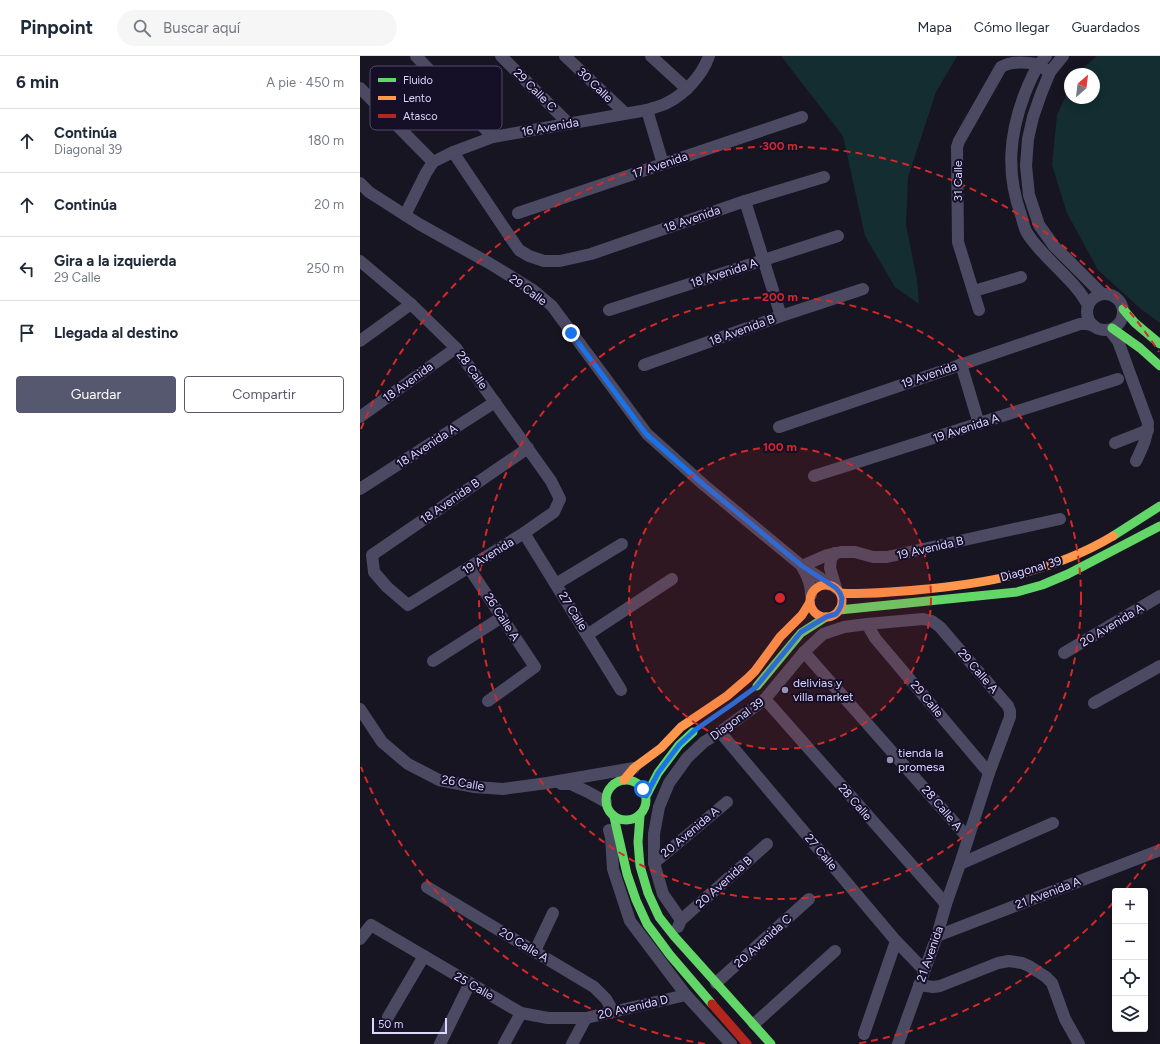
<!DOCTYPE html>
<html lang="es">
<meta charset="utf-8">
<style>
:root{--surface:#fff;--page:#f6f6f7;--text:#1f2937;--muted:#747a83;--line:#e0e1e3;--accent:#55586e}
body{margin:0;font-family:Figtree,sans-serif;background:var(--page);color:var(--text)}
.controls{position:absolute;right:12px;bottom:12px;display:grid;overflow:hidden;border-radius:4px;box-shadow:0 2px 10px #0003}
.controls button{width:36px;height:36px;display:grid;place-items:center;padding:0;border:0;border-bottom:1px solid var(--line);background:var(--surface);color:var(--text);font:20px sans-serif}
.compass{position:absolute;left:704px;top:12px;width:36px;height:36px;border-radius:50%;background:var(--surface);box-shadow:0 2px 10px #0003;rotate:28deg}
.scale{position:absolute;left:12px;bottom:10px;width:75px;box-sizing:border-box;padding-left:4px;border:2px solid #ddd6ff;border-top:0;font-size:11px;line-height:14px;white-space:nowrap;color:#ddd6ff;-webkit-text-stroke:3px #150f28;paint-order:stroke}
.stop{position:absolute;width:12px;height:12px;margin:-9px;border:3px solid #1a73e8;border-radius:50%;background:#fff}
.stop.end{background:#1a73e8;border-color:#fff;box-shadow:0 1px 4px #0008}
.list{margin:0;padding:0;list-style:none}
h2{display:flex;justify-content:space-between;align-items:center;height:52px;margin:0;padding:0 16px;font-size:17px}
h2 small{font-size:13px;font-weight:400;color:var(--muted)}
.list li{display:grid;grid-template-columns:26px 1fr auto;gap:12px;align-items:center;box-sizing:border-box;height:64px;padding:0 16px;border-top:1px solid var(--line)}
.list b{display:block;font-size:15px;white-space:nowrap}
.list p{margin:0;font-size:13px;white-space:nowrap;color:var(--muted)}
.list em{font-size:13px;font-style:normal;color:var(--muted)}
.actions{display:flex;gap:8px;padding:12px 16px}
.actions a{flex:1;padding:9px 0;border:1px solid var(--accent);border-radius:4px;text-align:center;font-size:14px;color:var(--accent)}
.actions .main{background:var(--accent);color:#fff}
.icon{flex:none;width:22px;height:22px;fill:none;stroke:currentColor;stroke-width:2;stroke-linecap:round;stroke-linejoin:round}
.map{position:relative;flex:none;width:800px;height:988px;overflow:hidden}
header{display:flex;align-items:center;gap:24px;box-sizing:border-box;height:56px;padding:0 20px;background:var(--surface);border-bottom:1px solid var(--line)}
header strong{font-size:19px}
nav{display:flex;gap:22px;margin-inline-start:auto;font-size:14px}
.search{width:280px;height:36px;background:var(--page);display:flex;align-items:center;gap:10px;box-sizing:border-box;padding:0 14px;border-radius:22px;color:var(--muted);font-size:15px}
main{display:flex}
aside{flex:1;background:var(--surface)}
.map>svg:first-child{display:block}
</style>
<header>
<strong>Pinpoint</strong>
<div class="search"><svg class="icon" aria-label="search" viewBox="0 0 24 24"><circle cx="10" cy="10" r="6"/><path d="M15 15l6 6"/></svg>Buscar aquí</div>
<nav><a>Mapa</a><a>Cómo llegar</a><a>Guardados</a></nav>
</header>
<main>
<aside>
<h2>6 min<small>A pie · 450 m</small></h2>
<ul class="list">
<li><svg class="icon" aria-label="ahead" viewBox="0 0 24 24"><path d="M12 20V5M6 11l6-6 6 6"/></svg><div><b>Continúa</b><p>Diagonal 39</p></div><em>180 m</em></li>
<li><svg class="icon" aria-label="ahead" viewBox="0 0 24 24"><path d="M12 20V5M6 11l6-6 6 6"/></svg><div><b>Continúa</b></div><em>20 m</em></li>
<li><svg class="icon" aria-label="left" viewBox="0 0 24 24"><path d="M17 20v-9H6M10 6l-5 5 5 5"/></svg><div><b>Gira a la izquierda</b><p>29 Calle</p></div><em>250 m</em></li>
<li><svg class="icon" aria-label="arrive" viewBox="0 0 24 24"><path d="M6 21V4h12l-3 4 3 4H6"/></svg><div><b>Llegada al destino</b></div></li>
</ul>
<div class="actions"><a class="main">Guardar</a><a>Compartir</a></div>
</aside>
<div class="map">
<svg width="800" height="988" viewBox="0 0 800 988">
<rect width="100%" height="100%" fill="#181522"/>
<!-- green -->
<g fill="#132d30">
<path d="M421,0H597L576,36L548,121L546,169L557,224L559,248L535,231L505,180L483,80Z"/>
<path d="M737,0H800V267L781,253L738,214L707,157L692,109L697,59L710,31V42H734V18H716Z"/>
</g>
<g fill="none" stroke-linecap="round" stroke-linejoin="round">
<!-- street -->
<g stroke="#4c4a63" stroke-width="12">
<path d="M56,0L133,81"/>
<path d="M141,0L209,68"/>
<path d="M205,0L265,57"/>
<path d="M291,0L327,33"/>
<path d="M686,0C675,12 671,23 665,37C649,79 646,117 661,159C663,165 664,172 667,177C681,199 702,214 718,234C722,239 725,244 728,249"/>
<path d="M703,0L690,16L681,38L673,61L668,83L666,110L669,139L679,169L694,190L742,238"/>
<path d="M0,32L73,106"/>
<path d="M287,54L303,108"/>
<path d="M93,96L159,194L169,200L184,205H200L231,198L385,145L464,121"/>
<path d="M0,127L9,136L59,168L129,207L173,234L192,250L287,378L344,429L442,510L471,529"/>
<path d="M385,145L421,260"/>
<path d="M158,157L442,61"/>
<path d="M45,159L66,117L73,106L93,96L133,81L287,54C293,52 300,50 305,48C324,39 342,20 349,0"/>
<path d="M0,205L51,248L96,292L191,425L200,443L194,456L164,477L48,549L27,531L14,516L12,499L168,392"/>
<path d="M614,235L661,221"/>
<circle cx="745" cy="256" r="18"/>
<path d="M249,254L478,180"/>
<path d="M619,254L598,186L597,91L599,85L641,11C651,5 665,6 676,8C681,10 686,14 690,16"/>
<path d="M751,276L758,285L788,367C788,381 782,392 776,405"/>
<path d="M0,285L51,248"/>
<path d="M601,308L619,368"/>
<path d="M284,309L421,260L503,233"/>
<path d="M0,361L96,292"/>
<path d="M419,371L720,268H727L734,270"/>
<path d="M755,387L788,374"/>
<path d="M454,420L758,323"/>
<path d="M0,433L135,346"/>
<path d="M164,477L261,634"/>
<path d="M475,497L471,503L470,512L476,532"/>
<path d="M442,510L467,499L481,496H495L513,501H527L700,463"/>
<path d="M442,511C448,520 451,528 451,539"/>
<path d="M109,512L175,611L128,645"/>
<path d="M196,528L262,488"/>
<path d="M507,568L515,582L629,717"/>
<path d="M227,579L312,523"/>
<path d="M444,596L608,782"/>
<path d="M704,597L800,540"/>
<path d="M73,605L142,561"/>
<path d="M405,643L586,848"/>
<path d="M734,647L800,610"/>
<path d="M0,653L22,686L48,708L79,724L115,731L143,733L187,727L274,712"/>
<path d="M360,676L536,885L564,914"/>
<path d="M201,728H211L228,736L246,746"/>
<path d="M249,774L251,781L253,813L270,865L326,939L371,988"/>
<path d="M294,807L367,746"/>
<path d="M600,808L693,767"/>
<path d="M67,831L234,931L246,943L253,955"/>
<path d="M321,864L303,838L294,807V778L299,751L309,727L327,702L344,686L360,676L405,643L444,596L463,578L484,571L507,568L563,563L572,565L580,571L648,650L650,655V661L629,717L600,808L586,848L577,880L538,988"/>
<path d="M318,871L321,864L407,788"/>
<path d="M577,880L800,794"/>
<path d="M0,883L11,869L161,957L188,962H226L326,939"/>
<path d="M175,895L193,857"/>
<path d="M356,927L449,843"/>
<path d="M559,929L573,931L580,930L638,907L649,905L662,907L669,910L686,921L692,927L705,963L719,988"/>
<path d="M28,961L64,900"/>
<path d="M394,968L475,895"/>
<path d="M504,978L536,885"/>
<path d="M80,988L110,927"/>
<path d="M144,988L161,957"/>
<path d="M212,988L226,962"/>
</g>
<!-- fast -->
<g stroke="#63d668" stroke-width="9">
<path d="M763,253L775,267L800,288"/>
<path d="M752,272L780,292L800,310"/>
<path d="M753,480L800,450"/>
<path d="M479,554L657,536L682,529L708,518L800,470"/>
<path d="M397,630L441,577L466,561"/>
<circle cx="266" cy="744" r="20"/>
<path d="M286,740L298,717L319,689L333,676"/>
<path d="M280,760L278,786L280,810L288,837L299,861L314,880L411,988"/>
<path d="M254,761L267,818L276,844L287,868L310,899L352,948"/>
</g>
<!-- slow -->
<g stroke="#ff974d" stroke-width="9">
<circle cx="466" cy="545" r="16"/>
<path d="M480,537C506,539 531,536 556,534C625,528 693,516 753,480"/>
<path d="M264,724L274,712L301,692L321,671L367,640L388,622L395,615L420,581L442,559L450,546"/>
</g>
<!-- jam -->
<path stroke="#b3261e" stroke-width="9" d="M352,948L387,988"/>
</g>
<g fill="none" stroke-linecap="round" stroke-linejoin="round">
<!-- route -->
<path stroke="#1a73e8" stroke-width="5" d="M211,277L286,378L344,429L442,510L476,532L480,537L482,542L481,550L479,554L476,558L466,561L441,576L396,631L374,647L335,674L319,689L298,717L286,740L283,733"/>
</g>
<!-- distance rings -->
<circle cx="420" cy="542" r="151" fill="#d62828" fill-opacity=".12"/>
<g fill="none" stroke="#d62828" stroke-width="2" stroke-dasharray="7 5">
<circle cx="420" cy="542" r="151"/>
<circle cx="420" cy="542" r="301"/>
<path d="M799 788A452 452 0 0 1 766 833M753 847A452 452 0 0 1 495 988M345 988A452 452 0 0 1 1 711M1 373A452 452 0 0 1 799 296"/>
</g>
<!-- markers -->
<g fill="#9892b2" stroke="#150f28" stroke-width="1.5">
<circle cx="425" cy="634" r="4"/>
<circle cx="530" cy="704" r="4"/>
</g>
<g text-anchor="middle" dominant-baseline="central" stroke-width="4" stroke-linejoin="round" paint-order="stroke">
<!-- street labels -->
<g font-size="12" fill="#ddd6ff" stroke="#150f28">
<text transform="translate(235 29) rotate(44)">30 Calle</text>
<text transform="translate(175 34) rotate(45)">29 Calle C</text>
<text transform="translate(190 71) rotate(-10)">16 Avenida</text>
<text transform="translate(300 109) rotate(-19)">17 Avenida</text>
<text transform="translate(598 125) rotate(-90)">31 Calle</text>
<text transform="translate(332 163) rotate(-19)">18 Avenida</text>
<text transform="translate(364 217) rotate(-18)">18 Avenida A</text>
<text transform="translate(168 234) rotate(36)">29 Calle</text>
<text transform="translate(382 274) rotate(-20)">18 Avenida B</text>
<text transform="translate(112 314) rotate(54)">28 Calle</text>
<text transform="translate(569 319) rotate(-19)">19 Avenida</text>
<text transform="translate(48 326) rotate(-36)">18 Avenida</text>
<text transform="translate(606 372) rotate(-18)">19 Avenida A</text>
<text transform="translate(67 390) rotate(-33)">18 Avenida A</text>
<text transform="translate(90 445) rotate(-35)">18 Avenida B</text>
<text transform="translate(570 492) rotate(-13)">19 Avenida B</text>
<text transform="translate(128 500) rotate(-32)">19 Avenida</text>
<text transform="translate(671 513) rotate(-16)">Diagonal 39</text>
<text transform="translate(213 555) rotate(58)">27 Calle</text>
<text transform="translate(142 561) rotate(57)">26 Calle A</text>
<text transform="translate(752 569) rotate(-31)">20 Avenida A</text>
<text transform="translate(618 615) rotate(49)">29 Calle A</text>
<text transform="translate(567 643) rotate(50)">29 Calle</text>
<text transform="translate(377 663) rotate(-36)">Diagonal 39</text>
<text transform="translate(103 727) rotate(10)">26 Calle</text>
<text transform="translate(495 746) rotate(49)">28 Calle</text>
<text transform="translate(582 752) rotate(49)">28 Calle A</text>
<text transform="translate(330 776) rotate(-40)">20 Avenida A</text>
<text transform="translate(461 796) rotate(50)">27 Calle</text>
<text transform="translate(364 826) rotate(-42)">20 Avenida B</text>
<text transform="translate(688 837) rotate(-21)">21 Avenida A</text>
<text transform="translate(403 885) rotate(-42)">20 Avenida C</text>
<text transform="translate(164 889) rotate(31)">20 Calle A</text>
<text transform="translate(570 898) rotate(-71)">21 Avenida</text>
<text transform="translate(114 930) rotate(30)">25 Calle</text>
<text transform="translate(273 951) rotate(-13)">20 Avenida D</text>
</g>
<!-- poi labels -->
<g font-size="12" fill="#ddd6ff" stroke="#150f28" text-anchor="start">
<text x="433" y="627">delivias y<tspan x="433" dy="14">villa market</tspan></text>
<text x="538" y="697">tienda la<tspan x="538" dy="14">promesa</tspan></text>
</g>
</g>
<!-- legend -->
<rect x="10" y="10" width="132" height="64" rx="6" fill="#150f28" stroke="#514b68" stroke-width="1"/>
<rect x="18" y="22" width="18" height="4" fill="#63d668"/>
<rect x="18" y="40" width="18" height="4" fill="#ff974d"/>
<rect x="18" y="58" width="18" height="4" fill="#b3261e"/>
<g font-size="11" fill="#ddd6ff">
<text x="43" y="28">Fluido</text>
<text x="43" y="46">Lento</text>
<text x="43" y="64">Atasco</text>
</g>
<circle cx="420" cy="542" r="6" fill="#d62828" stroke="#150f28" stroke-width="2"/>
<g font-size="12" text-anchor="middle" font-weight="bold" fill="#d62828" stroke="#150f28" stroke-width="4" stroke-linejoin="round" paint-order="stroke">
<text x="420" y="94">300 m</text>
<text x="420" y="245">200 m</text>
<text x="420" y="395">100 m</text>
</g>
</svg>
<div class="controls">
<button>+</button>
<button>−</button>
<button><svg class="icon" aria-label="locate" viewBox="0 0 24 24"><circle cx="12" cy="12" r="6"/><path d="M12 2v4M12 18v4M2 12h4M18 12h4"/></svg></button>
<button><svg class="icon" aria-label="layers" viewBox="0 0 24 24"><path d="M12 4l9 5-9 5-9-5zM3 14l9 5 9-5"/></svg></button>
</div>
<svg class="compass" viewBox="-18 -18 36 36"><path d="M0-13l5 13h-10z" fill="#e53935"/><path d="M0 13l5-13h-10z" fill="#747a83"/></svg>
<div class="scale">50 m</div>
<div class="stop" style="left:283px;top:733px"></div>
<div class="stop end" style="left:211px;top:277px"></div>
</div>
</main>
